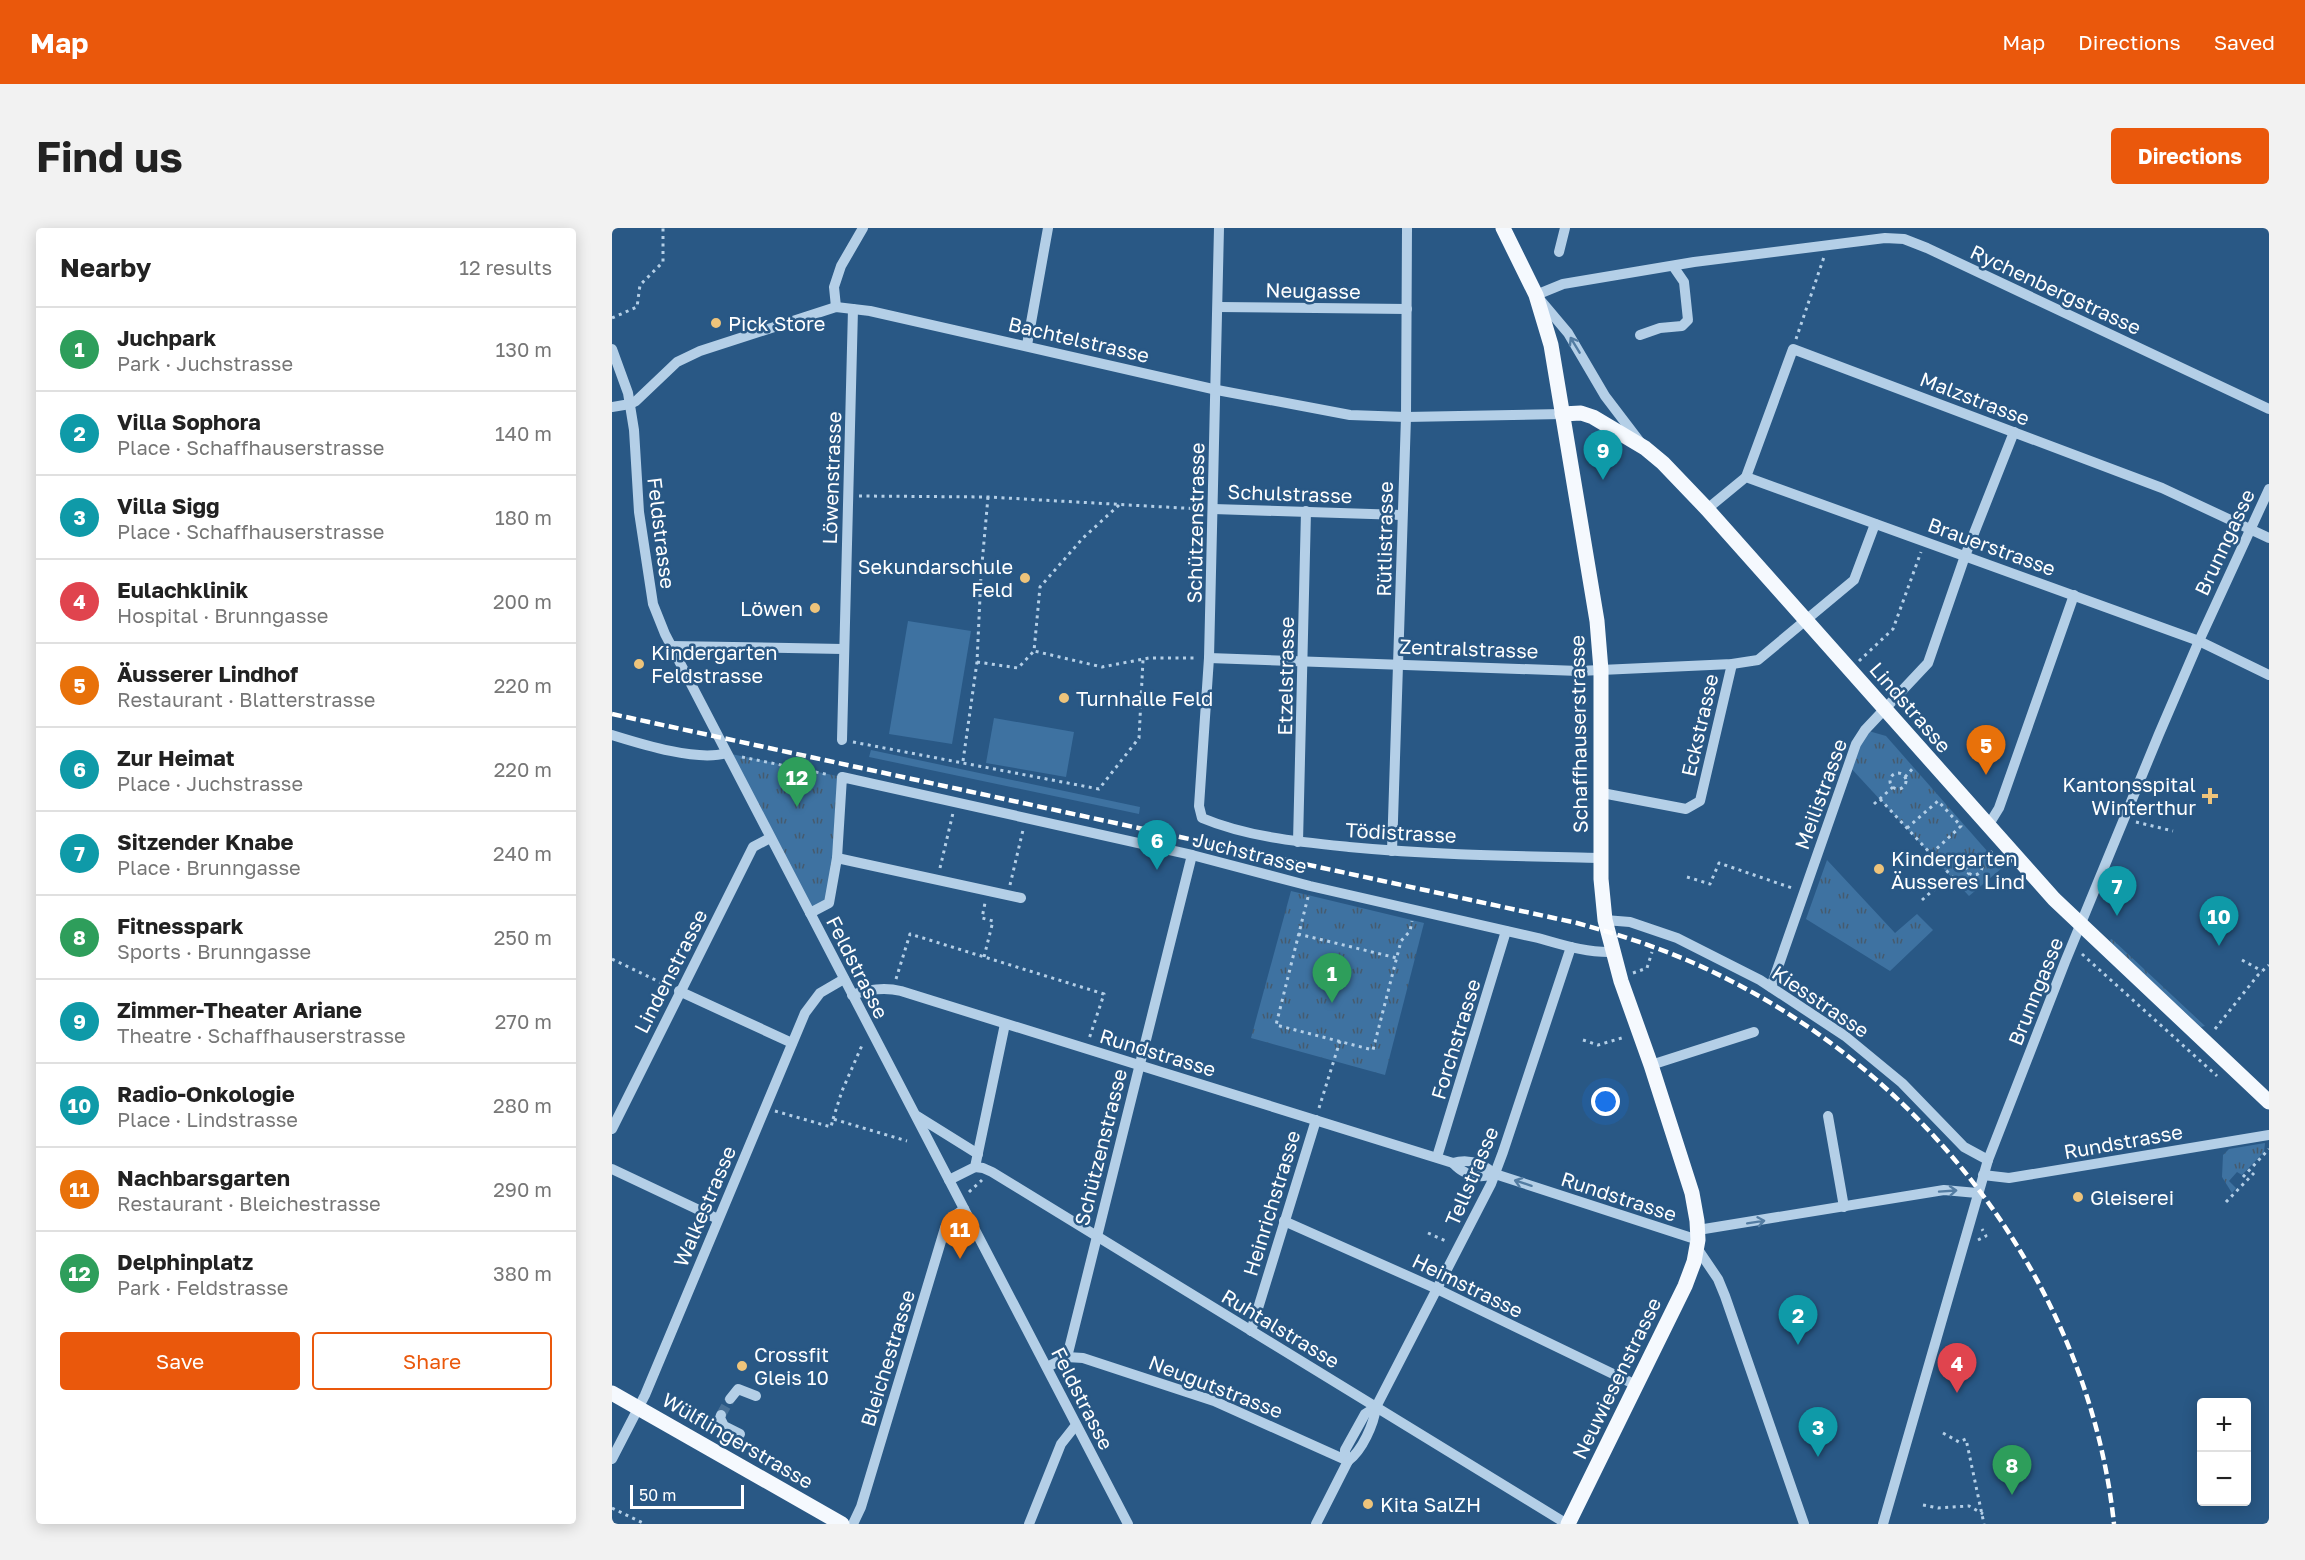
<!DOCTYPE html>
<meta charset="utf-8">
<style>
:root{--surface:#fff;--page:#f2f2f2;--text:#222;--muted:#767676;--line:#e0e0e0;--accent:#ea580c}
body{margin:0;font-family:"Golos Text",sans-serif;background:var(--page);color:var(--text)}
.controls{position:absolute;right:18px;bottom:18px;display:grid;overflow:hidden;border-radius:6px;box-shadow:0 3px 15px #0003}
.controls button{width:54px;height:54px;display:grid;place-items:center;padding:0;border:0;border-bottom:2px solid var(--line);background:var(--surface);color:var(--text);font:30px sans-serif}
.scale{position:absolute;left:18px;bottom:15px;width:114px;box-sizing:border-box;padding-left:6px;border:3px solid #fff;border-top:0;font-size:16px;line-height:21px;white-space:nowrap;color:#fff;-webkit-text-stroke:4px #295885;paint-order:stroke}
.you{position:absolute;left:994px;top:874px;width:21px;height:21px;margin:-15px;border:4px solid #fff;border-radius:50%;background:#1a73e8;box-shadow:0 0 0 9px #1a73e833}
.badge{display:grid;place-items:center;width:39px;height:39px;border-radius:50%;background:var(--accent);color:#fff;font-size:20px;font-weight:700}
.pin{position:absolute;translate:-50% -50px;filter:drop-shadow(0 2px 3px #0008)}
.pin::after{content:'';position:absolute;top:32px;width:21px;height:18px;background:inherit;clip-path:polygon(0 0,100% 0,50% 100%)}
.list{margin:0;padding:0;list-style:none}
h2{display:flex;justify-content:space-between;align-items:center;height:78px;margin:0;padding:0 24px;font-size:26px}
h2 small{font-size:20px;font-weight:400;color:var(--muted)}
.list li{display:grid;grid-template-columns:39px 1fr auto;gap:18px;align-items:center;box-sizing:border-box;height:84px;padding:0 24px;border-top:2px solid var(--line)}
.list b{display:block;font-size:22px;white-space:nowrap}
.list p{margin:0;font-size:20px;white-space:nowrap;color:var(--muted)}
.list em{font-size:20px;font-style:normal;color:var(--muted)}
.actions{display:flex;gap:12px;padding:18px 24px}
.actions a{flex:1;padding:14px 0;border:2px solid var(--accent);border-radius:6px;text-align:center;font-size:21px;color:var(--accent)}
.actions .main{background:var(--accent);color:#fff}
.map{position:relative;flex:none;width:1657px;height:1296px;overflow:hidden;border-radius:6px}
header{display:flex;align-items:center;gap:36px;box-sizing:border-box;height:84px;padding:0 30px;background:var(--accent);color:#fff}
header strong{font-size:28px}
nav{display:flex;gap:33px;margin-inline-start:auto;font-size:21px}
.intro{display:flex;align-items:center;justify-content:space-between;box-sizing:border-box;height:144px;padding:0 36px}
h1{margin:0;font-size:42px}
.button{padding:15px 27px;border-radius:6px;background:var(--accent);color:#fff;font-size:21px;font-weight:700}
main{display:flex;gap:36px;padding:0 36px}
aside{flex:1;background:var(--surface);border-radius:6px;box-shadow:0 3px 15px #0003}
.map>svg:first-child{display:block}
</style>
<header>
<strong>Map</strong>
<nav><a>Map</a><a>Directions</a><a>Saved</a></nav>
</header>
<div class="intro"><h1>Find us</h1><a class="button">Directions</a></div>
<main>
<aside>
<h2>Nearby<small>12 results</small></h2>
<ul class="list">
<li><span class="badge" style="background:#2e9e5b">1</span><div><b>Juchpark</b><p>Park · Juchstrasse</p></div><em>130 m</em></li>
<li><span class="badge" style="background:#0f9aa8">2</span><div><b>Villa Sophora</b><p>Place · Schaffhauserstrasse</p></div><em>140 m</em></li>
<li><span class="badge" style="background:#0f9aa8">3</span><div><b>Villa Sigg</b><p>Place · Schaffhauserstrasse</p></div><em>180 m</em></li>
<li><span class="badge" style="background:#e0444e">4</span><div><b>Eulachklinik</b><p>Hospital · Brunngasse</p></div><em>200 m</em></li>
<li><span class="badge" style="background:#e8710a">5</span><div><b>Äusserer Lindhof</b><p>Restaurant · Blatterstrasse</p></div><em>220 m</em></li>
<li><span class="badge" style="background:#0f9aa8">6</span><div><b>Zur Heimat</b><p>Place · Juchstrasse</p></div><em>220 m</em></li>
<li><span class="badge" style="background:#0f9aa8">7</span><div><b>Sitzender Knabe</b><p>Place · Brunngasse</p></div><em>240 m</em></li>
<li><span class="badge" style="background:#2e9e5b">8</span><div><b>Fitnesspark</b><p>Sports · Brunngasse</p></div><em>250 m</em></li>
<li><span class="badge" style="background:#0f9aa8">9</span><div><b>Zimmer-Theater Ariane</b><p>Theatre · Schaffhauserstrasse</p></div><em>270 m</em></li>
<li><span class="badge" style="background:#0f9aa8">10</span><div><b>Radio-Onkologie</b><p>Place · Lindstrasse</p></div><em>280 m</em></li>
<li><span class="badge" style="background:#e8710a">11</span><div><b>Nachbarsgarten</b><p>Restaurant · Bleichestrasse</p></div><em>290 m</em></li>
<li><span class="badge" style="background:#2e9e5b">12</span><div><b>Delphinplatz</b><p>Park · Feldstrasse</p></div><em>380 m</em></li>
</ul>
<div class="actions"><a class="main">Save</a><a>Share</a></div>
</aside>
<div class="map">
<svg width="1657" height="1296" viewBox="0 0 1657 1296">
<defs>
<pattern id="grass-tufts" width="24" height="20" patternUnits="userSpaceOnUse" patternTransform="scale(1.5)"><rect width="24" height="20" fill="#3e72a1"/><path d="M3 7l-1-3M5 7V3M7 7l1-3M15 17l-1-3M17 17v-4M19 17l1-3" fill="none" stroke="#465b6e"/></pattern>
</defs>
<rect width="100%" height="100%" fill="#295885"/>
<!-- grass -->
<g fill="url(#grass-tufts)">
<path d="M1253,502L1274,508L1390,640L1357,668L1237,538Z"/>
<path d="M114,525L230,549L217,675L198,685Z"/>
<path d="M1215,632L1283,705L1305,686L1321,702L1278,743L1194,691Z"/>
<path d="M679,663L812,695L773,847L639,810Z"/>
<path d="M1499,711L1501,712L1593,798L1589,799L1497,714Z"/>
<path d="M1653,915L1652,924L1630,947L1625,944L1617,953L1624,960L1620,965L1610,949L1611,927L1617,921Z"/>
</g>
<!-- pitch -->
<g fill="#3e72a1">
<path d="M296,393L359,403L340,516L277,506Z"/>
<path d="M382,490L462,504L454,549L374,535Z"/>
<path d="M259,522L528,579L527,586L257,529Z"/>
</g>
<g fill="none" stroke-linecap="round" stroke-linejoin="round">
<!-- minor-tunnel -->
<path stroke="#497197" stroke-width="10" stroke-dasharray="10 5" stroke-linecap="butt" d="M109,1187L118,1171"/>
<!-- path -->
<g stroke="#b4cfe7" stroke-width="3" stroke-dasharray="3 4.5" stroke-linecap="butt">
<path d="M0,90L25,79L28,57L51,34V0"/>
<path d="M1184,111L1212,29"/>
<path d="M247,268L376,269L588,281"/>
<path d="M507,277L471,310L428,359L422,423L490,439L537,430H585"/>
<path d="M1247,433L1281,401L1309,324"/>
<path d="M365,434L406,440L422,423"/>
<path d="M241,514L487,561L527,510L531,432"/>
<path d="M130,529L218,547"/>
<path d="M351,533L365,434L369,347L376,269"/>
<circle cx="1286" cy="553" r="8"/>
<path d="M1293,549L1302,539"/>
<path d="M1268,571L1346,655L1357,645"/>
<path d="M1262,576L1281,559"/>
<path d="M1524,594L1561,603"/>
<path d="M1295,600L1326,573L1349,598L1319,626"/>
<circle cx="1362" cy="639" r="8"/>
<path d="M1368,634L1380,623"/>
<path d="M328,640L341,585"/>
<path d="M1075,649L1098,656L1107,635L1180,660"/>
<path d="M398,657L411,602"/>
<path d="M696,669L664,797L761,822L789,713L798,703L800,693"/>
<path d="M1310,672L1338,647"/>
<path d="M686,706L785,730"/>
<path d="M1470,726L1605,848"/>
<path d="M372,729L381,693L370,690L373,675"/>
<path d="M0,731L58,759"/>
<path d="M1630,732L1650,743"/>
<path d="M1021,745L1035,740L1040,724"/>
<path d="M284,751L298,706L492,766L477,811"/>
<path d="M1603,801L1646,747L1657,737"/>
<path d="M971,812L986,817L1013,809"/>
<path d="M707,880L728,813"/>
<path d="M163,883L219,899L221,891L295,913"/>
<path d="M221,891L230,863L251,815"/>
<path d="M1631,949L1657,921"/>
<path d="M357,964L370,952"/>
<path d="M1614,974L1642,945"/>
<path d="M816,1005L836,1014"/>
<path d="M1366,1012L1374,1008L1370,1001"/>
<path d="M1331,1205L1347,1214L1354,1211L1372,1296"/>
<path d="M1311,1277L1326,1280L1357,1278L1371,1286"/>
<path d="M0,1280L33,1296"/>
</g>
<!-- minor -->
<g stroke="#b4cfe7" stroke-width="10">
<path d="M607,0L597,430L587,578L590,590C635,609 688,614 737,619C821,627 905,628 989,630"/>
<path d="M947,24L953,0"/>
<path d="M224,79L222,59L229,38L251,0"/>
<path d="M607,79L795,81"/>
<path d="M1028,107L1048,100L1070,98L1076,92L1072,54L1061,38"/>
<path d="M415,117L436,0"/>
<path d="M0,121L16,165L22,202L27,284L41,376L53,406L516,1296"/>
<path d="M0,179L18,176L24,173L65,134L88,123L224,79L258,83L605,162L738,187L794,189L950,186"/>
<path d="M1028,214L993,168L956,105L924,67L951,56L1082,34L1273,10L1292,11L1315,20L1657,181"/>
<path d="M1134,249L1181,121L1550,260L1657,310"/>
<path d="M601,281L790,287"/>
<path d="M1095,281L1134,249L1587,413L1657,447"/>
<path d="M59,418L231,421"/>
<path d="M597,430L967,443L1120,436L1146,432L1242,352L1263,296"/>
<path d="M0,507C29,516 86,534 114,525"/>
<path d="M230,512L241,81"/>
<path d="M990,565L1074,581L1088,573L1120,436"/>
<path d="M1376,598L1387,580L1462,367"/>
<path d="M686,614L694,283"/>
<path d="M780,623L794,189L795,0"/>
<path d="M225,630L409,670"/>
<path d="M198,685L217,675L225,630L230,549L580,627L698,658L926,710C951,717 975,725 1001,724"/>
<path d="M993,692L1018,694L1065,710L1148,752L1233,808L1290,855L1352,919L1376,932"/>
<path d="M1159,759L1244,516L1253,502L1316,435L1353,328L1402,204"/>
<path d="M67,763L180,815"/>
<path d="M240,767C257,761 272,759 289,763L841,935C857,930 870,935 883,946L1086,1012"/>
<path d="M1039,837L1142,804"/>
<path d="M305,888L366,926"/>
<path d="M1216,888L1232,979"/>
<path d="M0,901L141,619L158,610"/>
<path d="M825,929L894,703"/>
<path d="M841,935C853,948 866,951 883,946"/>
<path d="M363,939L371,940L380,944L955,1296"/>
<path d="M0,941L106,991"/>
<path d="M1371,947L1397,950L1657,907"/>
<path d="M337,952L363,939L393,796"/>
<path d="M672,993L825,1061L1024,1157"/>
<path d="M1086,1002L1332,962L1365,965"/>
<path d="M1085,1020L1106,1051L1113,1068L1192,1296"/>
<path d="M639,1103L704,892"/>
<path d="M455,1129L471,1130L602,1173L736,1233"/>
<path d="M435,1139L455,1129L580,627"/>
<path d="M118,1171L126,1161L144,1168"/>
<path d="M109,1187L108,1190L112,1198L128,1206"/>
<path d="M0,1231L33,1167L193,785L208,765L232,751"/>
<path d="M736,1233L733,1226V1222L753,1186L764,1179"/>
<path d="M241,1296L249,1279L333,1000L338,991L352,981"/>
<path d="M417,1296L449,1216L464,1197"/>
<path d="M704,1296L736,1233C750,1223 762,1196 764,1179L879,956L891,924L959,719"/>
<path d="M1271,1296L1376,932L1453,734L1547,506L1587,413L1657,261"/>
</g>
<!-- major -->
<g stroke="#f5f9fe" stroke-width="15">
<path d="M891,0L924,67L939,117L985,393L989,442V651L993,692L1009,753L1039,837L1080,965L1085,993L1086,1012L1082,1034L1073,1058L956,1296"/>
<path d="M950,186L969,185L981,189L1033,220L1051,235L1095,281L1442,671L1657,874"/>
<path d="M0,1165L230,1296"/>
</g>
<!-- rail -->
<path stroke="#fff" stroke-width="4.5" stroke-dasharray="10 4.5" stroke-linecap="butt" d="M0,486L965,695C1012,708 1058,723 1101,744C1315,846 1477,1059 1502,1296"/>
</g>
<!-- one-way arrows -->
<defs><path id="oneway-shaft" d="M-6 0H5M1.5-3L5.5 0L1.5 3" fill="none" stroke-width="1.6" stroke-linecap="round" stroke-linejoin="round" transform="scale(1.5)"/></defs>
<g stroke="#537ca2">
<use href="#oneway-shaft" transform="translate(963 117) rotate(-121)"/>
<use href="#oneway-shaft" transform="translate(911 955) rotate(-162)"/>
<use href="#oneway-shaft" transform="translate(1336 963) rotate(-4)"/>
<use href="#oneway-shaft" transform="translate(1144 994) rotate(-9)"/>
</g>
<!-- markers -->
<g fill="#eec47b" stroke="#295885" stroke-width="2">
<circle cx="104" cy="95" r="6"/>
<circle cx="413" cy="350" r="6"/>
<circle cx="203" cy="380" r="6"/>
<circle cx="27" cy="436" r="6"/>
<circle cx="452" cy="470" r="6"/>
<path d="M1595 559h6v6h6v6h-6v6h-6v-6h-6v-6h6z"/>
<circle cx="1267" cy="641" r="6"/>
<circle cx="1466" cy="969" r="6"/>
<circle cx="130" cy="1138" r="6"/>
<circle cx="756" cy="1276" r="6"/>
</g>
<g text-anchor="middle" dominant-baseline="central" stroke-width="5" stroke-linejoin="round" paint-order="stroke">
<!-- street labels -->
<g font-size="20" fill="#fff" stroke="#295885">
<text transform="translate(1444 61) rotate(25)">Rychenbergstrasse</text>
<text transform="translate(701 62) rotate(1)">Neugasse</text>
<text transform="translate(467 111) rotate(13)">Bachtelstrasse</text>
<text transform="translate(1363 170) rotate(21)">Malzstrasse</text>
<text transform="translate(219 250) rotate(-88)">Löwenstrasse</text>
<text transform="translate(678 265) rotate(2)">Schulstrasse</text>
<text transform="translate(583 295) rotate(-89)">Schützenstrasse</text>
<text transform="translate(50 305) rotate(83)">Feldstrasse</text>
<text transform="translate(772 311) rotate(-89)">Rütlistrasse</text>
<text transform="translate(1612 314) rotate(-65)">Brunngasse</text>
<text transform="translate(1380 318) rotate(20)">Brauerstrasse</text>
<text transform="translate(857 420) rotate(2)">Zentralstrasse</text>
<text transform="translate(673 448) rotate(-89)">Etzelstrasse</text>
<text transform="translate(1299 479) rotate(49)">Lindstrasse</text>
<text transform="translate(1087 497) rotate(-77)">Eckstrasse</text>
<text transform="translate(966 506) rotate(-91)">Schaffhauserstrasse</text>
<text transform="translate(1208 566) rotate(-70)">Meilistrasse</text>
<text transform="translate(789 604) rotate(3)">Tödistrasse</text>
<text transform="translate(638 624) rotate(14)">Juchstrasse</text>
<text transform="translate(246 739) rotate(63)">Feldstrasse</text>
<text transform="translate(58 743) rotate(-63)">Lindenstrasse</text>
<text transform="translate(1423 763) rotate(-68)">Brunngasse</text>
<text transform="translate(1209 773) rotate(34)">Kiesstrasse</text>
<text transform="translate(843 811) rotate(-73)">Forchstrasse</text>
<text transform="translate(546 824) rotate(17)">Rundstrasse</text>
<text transform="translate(1511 913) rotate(-10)">Rundstrasse</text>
<text transform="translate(488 919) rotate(-76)">Schützenstrasse</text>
<text transform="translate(859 948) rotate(-67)">Tellstrasse</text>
<text transform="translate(1007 968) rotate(18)">Rundstrasse</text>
<text transform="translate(659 975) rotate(-73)">Heinrichstrasse</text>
<text transform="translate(92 978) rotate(-67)">Walkestrasse</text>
<text transform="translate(856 1057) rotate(26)">Heimstrasse</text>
<text transform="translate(669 1100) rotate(31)">Ruhtalstrasse</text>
<text transform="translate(275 1130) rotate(-73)">Bleichestrasse</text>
<text transform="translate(1004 1150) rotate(-64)">Neuwiesenstrasse</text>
<text transform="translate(604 1158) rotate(21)">Neugutstrasse</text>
<text transform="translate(471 1170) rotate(63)">Feldstrasse</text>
<text transform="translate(126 1212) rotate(30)">Wülflingerstrasse</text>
</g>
<!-- poi labels -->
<g font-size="20" fill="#fff" stroke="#295885" text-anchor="start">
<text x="116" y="95">Pick Store</text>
<text x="401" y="338" text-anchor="end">Sekundarschule<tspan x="401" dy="23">Feld</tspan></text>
<text x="191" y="380" text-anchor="end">Löwen</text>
<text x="39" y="424">Kindergarten<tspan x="39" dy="23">Feldstrasse</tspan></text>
<text x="464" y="470">Turnhalle Feld</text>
<text x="1584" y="556" text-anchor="end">Kantonsspital<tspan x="1584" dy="23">Winterthur</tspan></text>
<text x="1279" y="630">Kindergarten<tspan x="1279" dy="23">Äusseres Lind</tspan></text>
<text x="1478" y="969">Gleiserei</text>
<text x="142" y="1126">Crossfit<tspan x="142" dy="23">Gleis 10</tspan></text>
<text x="768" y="1276">Kita SalZH</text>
</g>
</g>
</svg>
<div class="controls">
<button>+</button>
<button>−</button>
</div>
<div class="scale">50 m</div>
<div class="you"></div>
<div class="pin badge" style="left:720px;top:775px;background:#2e9e5b">1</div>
<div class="pin badge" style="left:1186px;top:1117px;background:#0f9aa8">2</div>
<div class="pin badge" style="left:1206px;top:1229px;background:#0f9aa8">3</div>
<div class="pin badge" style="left:1345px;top:1165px;background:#e0444e">4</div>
<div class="pin badge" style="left:1374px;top:547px;background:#e8710a">5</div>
<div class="pin badge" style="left:545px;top:642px;background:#0f9aa8">6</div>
<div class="pin badge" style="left:1505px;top:688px;background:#0f9aa8">7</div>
<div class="pin badge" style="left:1400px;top:1267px;background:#2e9e5b">8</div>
<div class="pin badge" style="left:991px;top:252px;background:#0f9aa8">9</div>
<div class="pin badge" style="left:1607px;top:718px;background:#0f9aa8">10</div>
<div class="pin badge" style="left:348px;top:1031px;background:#e8710a">11</div>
<div class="pin badge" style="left:185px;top:579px;background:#2e9e5b">12</div>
</div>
</main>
